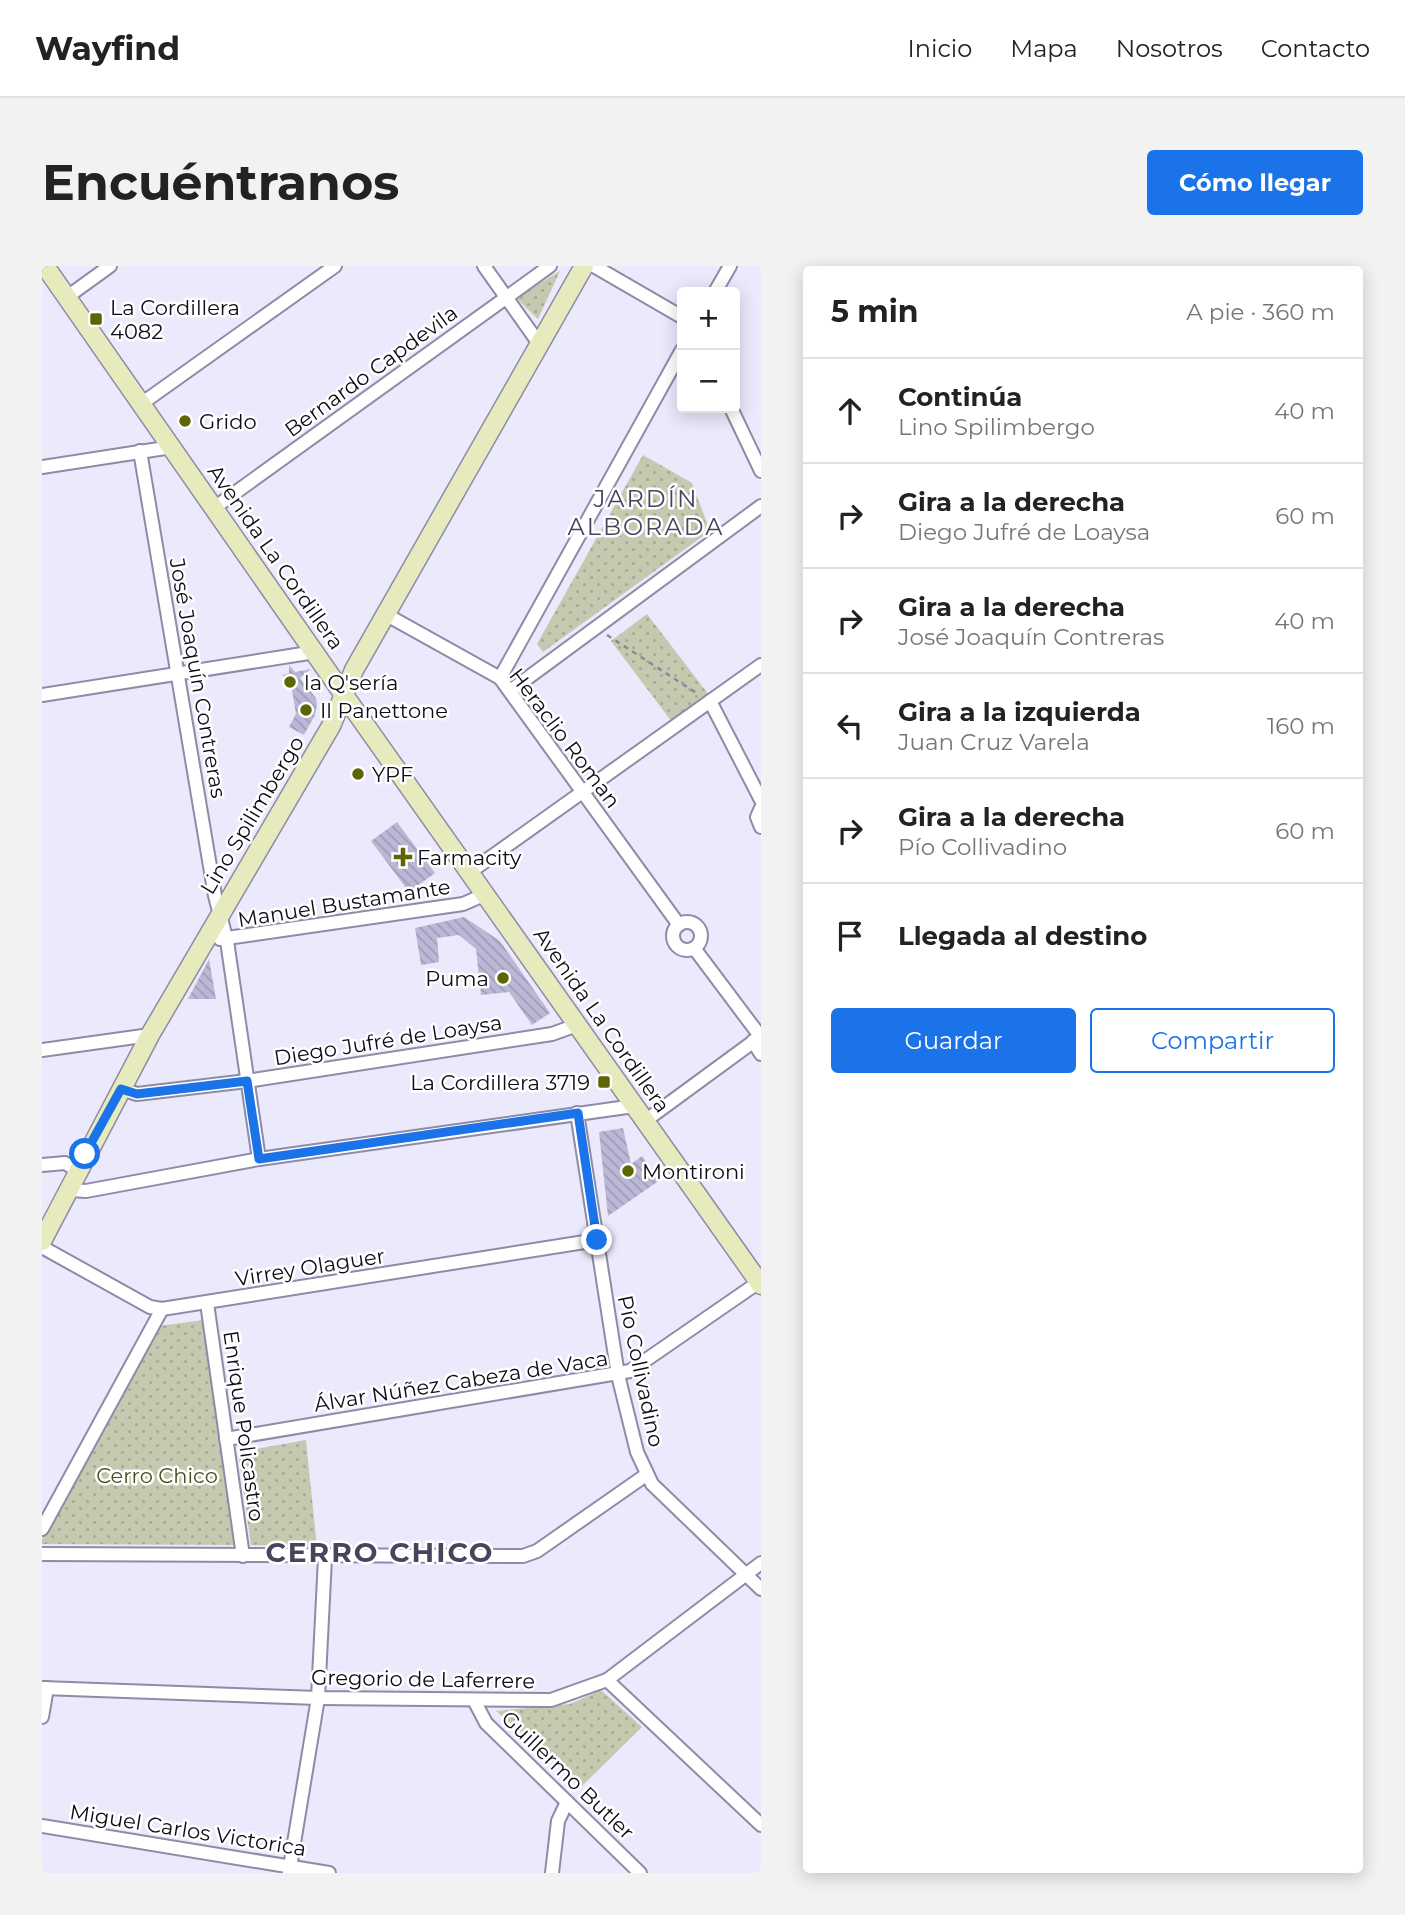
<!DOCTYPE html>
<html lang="es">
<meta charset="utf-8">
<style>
:root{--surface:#fff;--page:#f2f2f2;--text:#222;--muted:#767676;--line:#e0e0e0;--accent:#1a73e8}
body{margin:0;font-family:Montserrat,sans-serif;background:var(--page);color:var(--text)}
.controls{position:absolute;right:21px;top:21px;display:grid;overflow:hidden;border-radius:7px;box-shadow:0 4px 18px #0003}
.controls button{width:63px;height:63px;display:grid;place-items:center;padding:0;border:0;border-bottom:2px solid var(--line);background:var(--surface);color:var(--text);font:35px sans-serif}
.stop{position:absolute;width:21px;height:21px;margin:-16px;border:5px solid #1a73e8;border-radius:50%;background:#fff}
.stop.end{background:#1a73e8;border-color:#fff;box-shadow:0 2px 7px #0008}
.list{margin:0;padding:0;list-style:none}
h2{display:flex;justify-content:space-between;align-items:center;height:91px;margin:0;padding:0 28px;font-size:30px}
h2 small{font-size:23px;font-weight:400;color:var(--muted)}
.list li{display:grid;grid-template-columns:46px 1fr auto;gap:21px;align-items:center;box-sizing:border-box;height:105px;padding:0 28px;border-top:2px solid var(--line)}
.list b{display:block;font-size:26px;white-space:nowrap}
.list p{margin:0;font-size:23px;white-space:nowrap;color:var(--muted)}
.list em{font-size:23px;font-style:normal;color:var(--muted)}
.actions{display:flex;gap:14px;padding:21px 28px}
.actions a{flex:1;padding:16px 0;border:2px solid var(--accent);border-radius:7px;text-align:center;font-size:24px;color:var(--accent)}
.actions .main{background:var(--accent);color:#fff}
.icon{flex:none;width:38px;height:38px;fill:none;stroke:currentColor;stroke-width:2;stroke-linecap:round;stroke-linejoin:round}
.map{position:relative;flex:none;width:719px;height:1607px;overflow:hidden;border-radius:7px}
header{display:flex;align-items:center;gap:42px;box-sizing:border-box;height:98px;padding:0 35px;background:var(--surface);border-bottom:2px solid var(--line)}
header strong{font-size:33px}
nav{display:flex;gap:38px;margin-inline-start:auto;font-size:24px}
.intro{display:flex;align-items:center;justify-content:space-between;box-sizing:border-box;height:168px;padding:0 42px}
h1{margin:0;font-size:49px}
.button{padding:18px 32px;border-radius:7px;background:var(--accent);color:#fff;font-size:24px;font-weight:700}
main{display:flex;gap:42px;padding:0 42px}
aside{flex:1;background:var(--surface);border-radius:7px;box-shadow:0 4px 18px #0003}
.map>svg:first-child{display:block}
</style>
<header>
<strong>Wayfind</strong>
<nav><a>Inicio</a><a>Mapa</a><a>Nosotros</a><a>Contacto</a></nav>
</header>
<div class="intro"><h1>Encuéntranos</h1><a class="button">Cómo llegar</a></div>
<main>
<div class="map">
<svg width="719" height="1607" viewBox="0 0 719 1607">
<defs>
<pattern id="grass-dots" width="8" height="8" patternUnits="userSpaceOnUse" patternTransform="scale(1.75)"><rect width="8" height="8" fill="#c4c9af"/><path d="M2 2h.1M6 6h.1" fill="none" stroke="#a7ab96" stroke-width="1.8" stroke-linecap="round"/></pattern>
<pattern id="building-back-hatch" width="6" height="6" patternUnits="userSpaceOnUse" patternTransform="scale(1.75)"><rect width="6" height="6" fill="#bbb7d6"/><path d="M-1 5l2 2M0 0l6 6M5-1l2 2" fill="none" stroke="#a09cb7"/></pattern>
</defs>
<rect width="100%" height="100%" fill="#ebe9fc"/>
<!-- grass -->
<g fill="url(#grass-dots)">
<path d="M518,5L496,53L474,32Z"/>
<path d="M601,189L650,217L668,265L501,386L495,378Z"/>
<path d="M605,348L667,429L630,456L569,375Z"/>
<path d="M162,1054L196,1279L0,1278V1273L117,1060Z"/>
<path d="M264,1174L275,1281L209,1279L196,1186Z"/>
<path d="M559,1424L600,1461L540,1520L454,1445L528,1438Z"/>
</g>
<!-- building -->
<g fill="url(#building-back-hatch)">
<path d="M247,399L253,406L269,403L258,412L274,432L275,439L273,449L262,469L247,461L254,448L249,418L246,421L241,409L247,407Z"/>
<path d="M355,556L393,607L367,626L329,575Z"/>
<path d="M422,651L458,675L508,747L490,759L467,726L439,729L434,683L417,669L395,672L397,696L379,699L373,662Z"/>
<path d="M167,693L174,733H146Z"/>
<path d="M581,862L589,898L600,890L618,914L566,950L557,866Z"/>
</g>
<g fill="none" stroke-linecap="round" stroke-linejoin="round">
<defs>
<g id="minor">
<path d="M442,0L498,79"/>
<path d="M552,0L640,51"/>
<path d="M673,26L688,0"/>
<path d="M25,31L68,0"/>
<path d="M99,138L293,0"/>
<path d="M689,142L719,205"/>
<path d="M98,185L173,630L185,675L217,893"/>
<path d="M0,201L130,181"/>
<path d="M172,242L508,0"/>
<path d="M343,348L458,412L637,659"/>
<path d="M458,412L640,84"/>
<path d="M468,425L719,240"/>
<path d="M0,429L273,386"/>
<path d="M668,435L719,534"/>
<path d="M719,542L715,551L719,561"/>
<path d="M428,606L719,399"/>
<circle cx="645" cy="670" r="14"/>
<path d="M178,673L421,638L444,628"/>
<path d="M652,682L718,770"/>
<path d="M711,775L719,788"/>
<path d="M0,784L108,769"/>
<path d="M79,823L95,828L205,815L510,768L535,759"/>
<path d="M535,847L576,1109L595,1186L610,1218L719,1323"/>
<path d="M603,855L719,770"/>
<path d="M0,899L23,897L36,905"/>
<path d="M29,924L44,925L217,893L592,840"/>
<path d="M0,981L108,1041L120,1043L555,974"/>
<path d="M165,1037L201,1290"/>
<path d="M184,1173L588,1105L717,1016"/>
<path d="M0,1263L120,1043"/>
<path d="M0,1288L481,1290L495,1285L604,1209"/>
<path d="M565,1414L719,1559"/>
<path d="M0,1422L276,1432L509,1434L565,1414L719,1297"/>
<path d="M432,1434L444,1457L598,1607"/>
<path d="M0,1451L5,1422"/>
<path d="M0,1560L287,1607"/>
<path d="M247,1607L276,1432L283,1292"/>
<path d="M510,1607L516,1555L525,1536"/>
</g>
<g id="secondary">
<path d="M3,0L302,429L719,1019"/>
<path d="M0,975L108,769L289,460L312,404L542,0"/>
</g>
</defs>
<!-- minor casing -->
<use href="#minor" stroke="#8e8ba7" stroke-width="16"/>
<!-- secondary casing -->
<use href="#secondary" stroke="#8e8ba7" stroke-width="21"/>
<!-- path -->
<path stroke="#8b8998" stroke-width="2.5" stroke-dasharray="5 5" stroke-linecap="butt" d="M565,369L656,428"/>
<!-- minor -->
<use href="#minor" stroke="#fff" stroke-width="12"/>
<!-- secondary -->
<use href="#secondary" stroke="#e6eabc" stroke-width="18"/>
</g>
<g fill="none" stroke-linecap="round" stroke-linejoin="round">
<!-- route -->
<path stroke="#1a73e8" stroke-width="9" d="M43,888L79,823L95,828L205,815L217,893L536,847L555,974"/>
</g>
<!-- markers -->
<g fill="#5d6504" stroke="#fff" stroke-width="2.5">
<rect x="47" y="46" width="14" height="14" rx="3.5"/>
<circle cx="143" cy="155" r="7"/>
<circle cx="248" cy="416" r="7"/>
<circle cx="264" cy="444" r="7"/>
<circle cx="316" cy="508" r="7"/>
<path d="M357.5 580.5h7v7h7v7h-7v7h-7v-7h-7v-7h7z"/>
<circle cx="461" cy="712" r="7"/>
<rect x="555" y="809" width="14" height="14" rx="3.5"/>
<circle cx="586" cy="905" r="7"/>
</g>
<g text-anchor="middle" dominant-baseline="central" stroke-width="5" stroke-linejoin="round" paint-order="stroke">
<!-- poi labels -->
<g font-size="21" fill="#0d0b15" stroke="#fff" text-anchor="start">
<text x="68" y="41">La Cordillera<tspan x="68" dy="24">4082</tspan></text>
<text x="157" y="155">Grido</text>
<text x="262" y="416">la Q'sería</text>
<text x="278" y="444">Il Panettone</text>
<text x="330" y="508">YPF</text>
<text x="375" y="591">Farmacity</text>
<text x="447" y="712" text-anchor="end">Puma</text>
<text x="548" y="816" text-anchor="end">La Cordillera 3719</text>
<text x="600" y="905">Montironi</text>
</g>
<!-- street labels -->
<g font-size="21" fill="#0d0b15" stroke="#fff">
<text transform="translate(329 105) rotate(-36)">Bernardo Capdevila</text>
<text transform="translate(234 291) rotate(55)">Avenida La Cordillera</text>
<text transform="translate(156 412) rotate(80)">José Joaquín Contreras</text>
<text transform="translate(523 472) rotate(53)">Heraclio Roman</text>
<text transform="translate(210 549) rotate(-59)">Lino Spilimbergo</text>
<text transform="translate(302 637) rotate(-9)">Manuel Bustamante</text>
<text transform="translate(560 754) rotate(55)">Avenida La Cordillera</text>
<text transform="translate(346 774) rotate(-9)">Diego Jufré de Loaysa</text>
<text transform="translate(268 1001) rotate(-9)">Virrey Olaguer</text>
<text transform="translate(599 1105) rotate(78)">Pío Collivadino</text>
<text transform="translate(419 1115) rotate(-9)">Álvar Núñez Cabeza de Vaca</text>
<text transform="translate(202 1160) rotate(82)">Enrique Policastro</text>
<text transform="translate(381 1413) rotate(1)">Gregorio de Laferrere</text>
<text transform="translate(526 1509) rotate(44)">Guillermo Butler</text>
<text transform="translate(146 1564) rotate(9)">Miguel Carlos Victorica</text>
</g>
<!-- park labels -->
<g font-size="21" fill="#484e1d" stroke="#fff">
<text x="115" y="1209">Cerro Chico</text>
</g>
<!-- quarter labels -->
<g font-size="24" letter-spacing="2" fill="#47445d" stroke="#fff">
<text x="604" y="232">JARDÍN<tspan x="604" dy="28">ALBORADA</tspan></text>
</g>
<!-- district labels -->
<g font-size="28" font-weight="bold" letter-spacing="2" fill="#47445d" stroke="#fff">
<text x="338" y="1286">CERRO CHICO</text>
</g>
</g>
</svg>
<div class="controls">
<button>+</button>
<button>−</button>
</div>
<div class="stop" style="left:43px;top:888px"></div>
<div class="stop end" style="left:555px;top:974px"></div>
</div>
<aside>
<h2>5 min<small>A pie · 360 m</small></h2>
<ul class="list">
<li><svg class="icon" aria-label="ahead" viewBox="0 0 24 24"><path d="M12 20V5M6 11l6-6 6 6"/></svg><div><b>Continúa</b><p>Lino Spilimbergo</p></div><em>40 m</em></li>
<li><svg class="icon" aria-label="right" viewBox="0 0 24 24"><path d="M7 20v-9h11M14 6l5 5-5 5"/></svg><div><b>Gira a la derecha</b><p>Diego Jufré de Loaysa</p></div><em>60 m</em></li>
<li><svg class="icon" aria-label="right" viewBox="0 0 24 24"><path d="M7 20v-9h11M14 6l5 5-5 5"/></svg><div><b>Gira a la derecha</b><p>José Joaquín Contreras</p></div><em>40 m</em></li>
<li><svg class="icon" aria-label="left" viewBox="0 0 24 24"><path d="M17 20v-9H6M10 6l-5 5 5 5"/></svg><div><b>Gira a la izquierda</b><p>Juan Cruz Varela</p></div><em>160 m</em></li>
<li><svg class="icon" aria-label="right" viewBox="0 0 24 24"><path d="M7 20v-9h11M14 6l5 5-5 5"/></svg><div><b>Gira a la derecha</b><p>Pío Collivadino</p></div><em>60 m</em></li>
<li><svg class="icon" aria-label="arrive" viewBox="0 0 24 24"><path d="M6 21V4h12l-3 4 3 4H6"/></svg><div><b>Llegada al destino</b></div></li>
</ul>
<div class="actions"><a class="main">Guardar</a><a>Compartir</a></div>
</aside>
</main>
